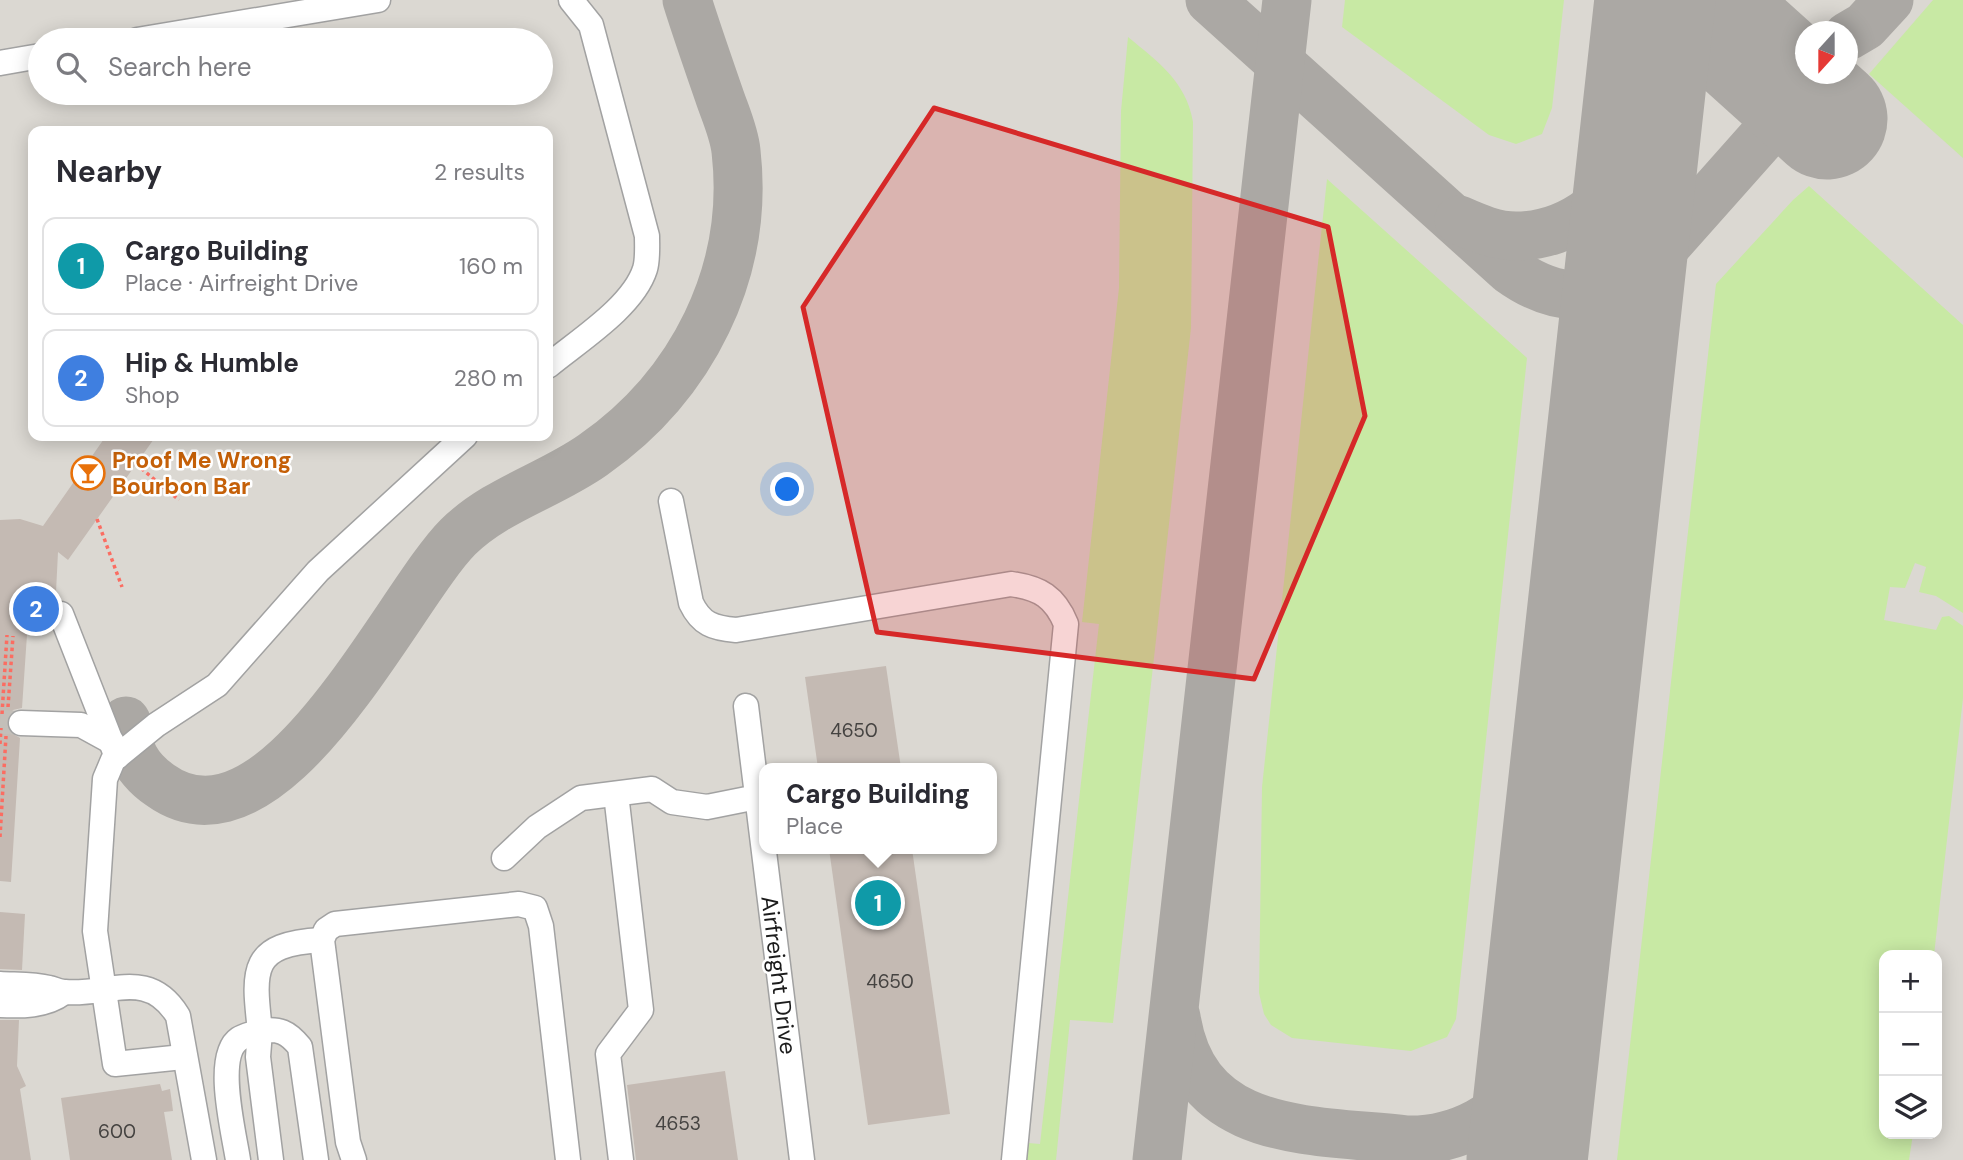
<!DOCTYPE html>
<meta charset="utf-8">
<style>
:root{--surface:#fff;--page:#f7f7f7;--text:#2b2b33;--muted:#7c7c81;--line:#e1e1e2;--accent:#b45309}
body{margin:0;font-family:"DM Sans",sans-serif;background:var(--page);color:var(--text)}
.controls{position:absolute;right:21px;bottom:21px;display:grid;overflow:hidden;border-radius:14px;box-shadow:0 4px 18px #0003}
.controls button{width:63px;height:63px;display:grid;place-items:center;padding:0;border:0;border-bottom:2px solid var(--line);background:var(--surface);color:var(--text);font:35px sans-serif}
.compass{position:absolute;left:1795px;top:21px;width:63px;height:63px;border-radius:50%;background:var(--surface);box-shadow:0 4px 18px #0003;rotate:201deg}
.you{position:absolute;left:788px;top:490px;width:24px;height:24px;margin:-18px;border:5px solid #fff;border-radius:50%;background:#1a73e8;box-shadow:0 0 0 10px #1a73e833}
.badge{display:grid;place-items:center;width:46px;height:46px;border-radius:50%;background:var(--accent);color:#fff;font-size:23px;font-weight:700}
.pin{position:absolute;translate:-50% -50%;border:4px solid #fff;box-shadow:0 2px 7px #0006}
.popup{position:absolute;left:759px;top:763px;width:238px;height:91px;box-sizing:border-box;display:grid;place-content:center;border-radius:14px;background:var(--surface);filter:drop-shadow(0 2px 5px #0005);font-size:23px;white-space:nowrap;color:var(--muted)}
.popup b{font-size:26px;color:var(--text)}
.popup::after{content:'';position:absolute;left:50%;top:100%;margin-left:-14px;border:14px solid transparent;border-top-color:var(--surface)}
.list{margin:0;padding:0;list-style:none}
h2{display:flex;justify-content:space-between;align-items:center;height:91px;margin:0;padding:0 28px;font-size:30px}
h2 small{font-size:23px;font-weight:400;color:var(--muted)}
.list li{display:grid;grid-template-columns:46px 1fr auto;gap:21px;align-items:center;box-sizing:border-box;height:98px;margin:0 14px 14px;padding:0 14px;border:2px solid var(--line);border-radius:14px}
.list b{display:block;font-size:26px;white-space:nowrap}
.list p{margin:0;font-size:23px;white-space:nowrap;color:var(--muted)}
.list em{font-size:23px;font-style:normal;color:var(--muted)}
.icon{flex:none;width:38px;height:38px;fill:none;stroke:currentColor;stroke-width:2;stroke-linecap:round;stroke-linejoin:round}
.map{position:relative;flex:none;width:1963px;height:1160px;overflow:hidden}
.search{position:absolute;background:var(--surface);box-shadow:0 4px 18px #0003;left:28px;top:28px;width:525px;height:77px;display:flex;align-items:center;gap:18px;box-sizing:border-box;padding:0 24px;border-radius:38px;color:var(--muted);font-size:26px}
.panel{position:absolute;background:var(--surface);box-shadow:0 4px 18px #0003;left:28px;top:126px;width:525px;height:315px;border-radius:14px}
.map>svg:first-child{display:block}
</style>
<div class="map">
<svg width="1963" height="1160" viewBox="0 0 1963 1160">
<rect width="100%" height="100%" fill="#ede8e0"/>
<!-- airport -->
<path fill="#dbd8d2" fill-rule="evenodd" d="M0,0H1963V1160H0ZM1806,32H1848V74H1806ZM40,40H541V93H40ZM33,131H548V436H33ZM764,768H992V849H764ZM1884,955H1937V1134H1884Z"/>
<!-- grass -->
<g fill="#c8e9a4">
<path d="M1345,0H1564L1552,108L1542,134L1516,144L1489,135L1342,27Z"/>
<path d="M1933,0H1963V158L1869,74Z"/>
<path d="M1128,37C1158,62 1186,81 1193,122L1191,328L1113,1023L1070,1020L1056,1160H1026L1028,1143L1040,1144L1099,624L1082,622L1119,288L1121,111Z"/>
<path d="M1327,179L1527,358L1456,1019L1447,1037L1411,1051L1292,1038L1271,1025L1264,1014L1259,993L1262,787Z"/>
<path d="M1809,186L1963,325V613L1936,596L1919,592L1926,567L1915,563L1905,588L1890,587L1884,620L1936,630L1942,617L1949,616L1963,626V698L1934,955H1884V1134H1913L1909,1160H1617L1716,284L1793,200Z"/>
</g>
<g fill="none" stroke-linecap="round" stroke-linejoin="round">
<!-- taxiway -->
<g stroke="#aba8a4" stroke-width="49">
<path d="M1210,0L1510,270C1560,306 1601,302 1649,265L1800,95"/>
<path d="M1705,0C1739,31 1757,47 1806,49"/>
<path d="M1848,36L1865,26L1889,0"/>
<path d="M1459,220C1477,228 1496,236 1516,236C1569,236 1623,198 1635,145C1645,103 1646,56 1651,12"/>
<path d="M126,721C126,749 137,769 160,785C274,867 398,597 458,537C497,499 549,486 593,455C692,386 750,272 736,151C734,132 725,113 719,95C708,63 697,32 687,0"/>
<path d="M1176,1017C1195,1139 1312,1129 1407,1140C1455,1141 1508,1117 1529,1070C1540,1046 1541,1017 1544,991C1549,951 1554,910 1559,869"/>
<path d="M1157,1160L1287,0"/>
</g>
<!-- runway -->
<g stroke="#aba8a4" stroke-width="121">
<path d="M1695,0L1827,119"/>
<path d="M1527,1160L1655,0"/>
</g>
</g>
<!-- building -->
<g fill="#c4bab3">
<path d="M106,436H156L68,560L58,552L56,592L44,611L28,620L22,708L13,710L6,722L8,731L20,738L11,882L0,881V520L20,519L43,526Z"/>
<path d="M886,666L901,768H818L805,677Z"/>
<path d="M829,849H912L950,1114L868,1125Z"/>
<path d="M0,912L25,914L22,970L0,969Z"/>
<path d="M0,1020H19L17,1066L26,1086L20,1089L31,1160H0Z"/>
<path d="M725,1071L738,1160H636L627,1085Z"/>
<path d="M160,1084L162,1091L170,1089L172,1103L173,1111L164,1112L172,1160H70L61,1098Z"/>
</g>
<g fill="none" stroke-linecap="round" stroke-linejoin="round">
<!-- minor-tunnel -->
<path stroke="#c3bfb9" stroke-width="24" stroke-dasharray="24 12" stroke-linecap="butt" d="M0,722L21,723"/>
<defs>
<g id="minor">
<path d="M137,40L378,0"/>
<path d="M0,63L40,56"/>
<path d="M548,366C578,341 633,307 645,269C648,259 647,246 647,236L591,25L571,0"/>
<path d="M671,501L691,603C701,624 713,628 736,630L1011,584C1040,588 1055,597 1066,624L1014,1160"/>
<path d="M61,614L117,757"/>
<path d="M746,706L802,1160"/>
<path d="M21,723L81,725L112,742"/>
<path d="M616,794L641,1010L608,1054L621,1160"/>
<path d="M504,858L537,827L581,798L652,789L672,802L707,807L757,797"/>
<path d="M0,984C16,985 33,984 49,988C54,989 59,992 65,992C109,996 148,967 178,1016L204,1160"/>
<path d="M0,1005C21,1006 46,1006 63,993"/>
<path d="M183,1057L115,1064L95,931L105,779L113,760L156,725L217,685L318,571L465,436"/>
<path d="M238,1160C234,1133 214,1056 239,1039C245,1035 254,1034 260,1031C253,969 250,944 322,940"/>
<path d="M271,1160L258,1057L260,1031C279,1028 288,1032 300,1047L316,1160"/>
<path d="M354,1160L348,1142L322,940L326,930L335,924L519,904L535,908L541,926L568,1160"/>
</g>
</defs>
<!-- minor casing -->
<use href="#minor" stroke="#a2a2a2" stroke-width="27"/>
<!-- path -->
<g stroke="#fb6d62" stroke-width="3.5" stroke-dasharray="3.5 3.5" stroke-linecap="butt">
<path d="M246,127L248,131"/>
<path d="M438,131L439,130"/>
<path d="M239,436L240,437"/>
<path d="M136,464L179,500"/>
<path d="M97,519L122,587"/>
<path d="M8,707L13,636"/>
<path d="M2,714L7,635"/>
<path d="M0,744L1,728"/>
<path d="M0,837L6,736"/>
</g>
<!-- minor -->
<use href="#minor" stroke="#fff" stroke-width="24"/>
</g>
<!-- marked area -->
<path fill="#d62828" fill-opacity="0.2" stroke="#d62828" stroke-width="5" stroke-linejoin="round" d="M934,108L1328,227L1365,416L1254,679L877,632L803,307Z"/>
<!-- icons -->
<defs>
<symbol id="bar-ring" viewBox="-11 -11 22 22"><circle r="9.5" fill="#fff" stroke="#e8710a" stroke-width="1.5"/><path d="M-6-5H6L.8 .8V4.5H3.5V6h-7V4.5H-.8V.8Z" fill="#e8710a"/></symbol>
</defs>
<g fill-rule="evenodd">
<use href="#bar-ring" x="69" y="454" width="38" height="38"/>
</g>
<g text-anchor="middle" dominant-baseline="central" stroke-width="5" stroke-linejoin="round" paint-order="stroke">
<!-- number labels -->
<g font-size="19" fill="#454341">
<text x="854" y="730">4650</text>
<text x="890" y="981">4650</text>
<text x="678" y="1123">4653</text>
<text x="117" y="1131">600</text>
</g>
<!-- food labels -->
<g font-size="23" font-weight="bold" fill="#c56008" stroke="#fff" text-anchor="start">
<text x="112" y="460">Proof Me Wrong<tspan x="112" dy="26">Bourbon Bar</tspan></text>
</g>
<!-- street labels -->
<g font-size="23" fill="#1b1b1b" stroke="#fff">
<text transform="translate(779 975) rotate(83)">Airfreight Drive</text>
</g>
</g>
</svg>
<div class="controls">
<button>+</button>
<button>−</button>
<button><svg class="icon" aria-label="layers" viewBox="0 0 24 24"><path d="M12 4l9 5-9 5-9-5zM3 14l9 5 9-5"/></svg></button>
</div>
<svg class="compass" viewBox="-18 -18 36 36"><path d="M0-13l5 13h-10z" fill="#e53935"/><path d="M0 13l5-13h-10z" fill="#7c7c81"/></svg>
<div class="you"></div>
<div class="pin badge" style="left:878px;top:903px;background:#0f9aa8">1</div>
<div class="popup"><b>Cargo Building</b>Place</div>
<div class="pin badge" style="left:36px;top:609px;background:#3f7fe0">2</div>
<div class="search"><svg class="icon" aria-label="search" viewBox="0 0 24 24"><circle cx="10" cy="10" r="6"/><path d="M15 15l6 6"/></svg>Search here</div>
<section class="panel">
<h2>Nearby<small>2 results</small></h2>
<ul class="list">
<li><span class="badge" style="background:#0f9aa8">1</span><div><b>Cargo Building</b><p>Place · Airfreight Drive</p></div><em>160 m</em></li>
<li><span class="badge" style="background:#3f7fe0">2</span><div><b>Hip &amp; Humble</b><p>Shop</p></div><em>280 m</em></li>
</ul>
</section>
</div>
